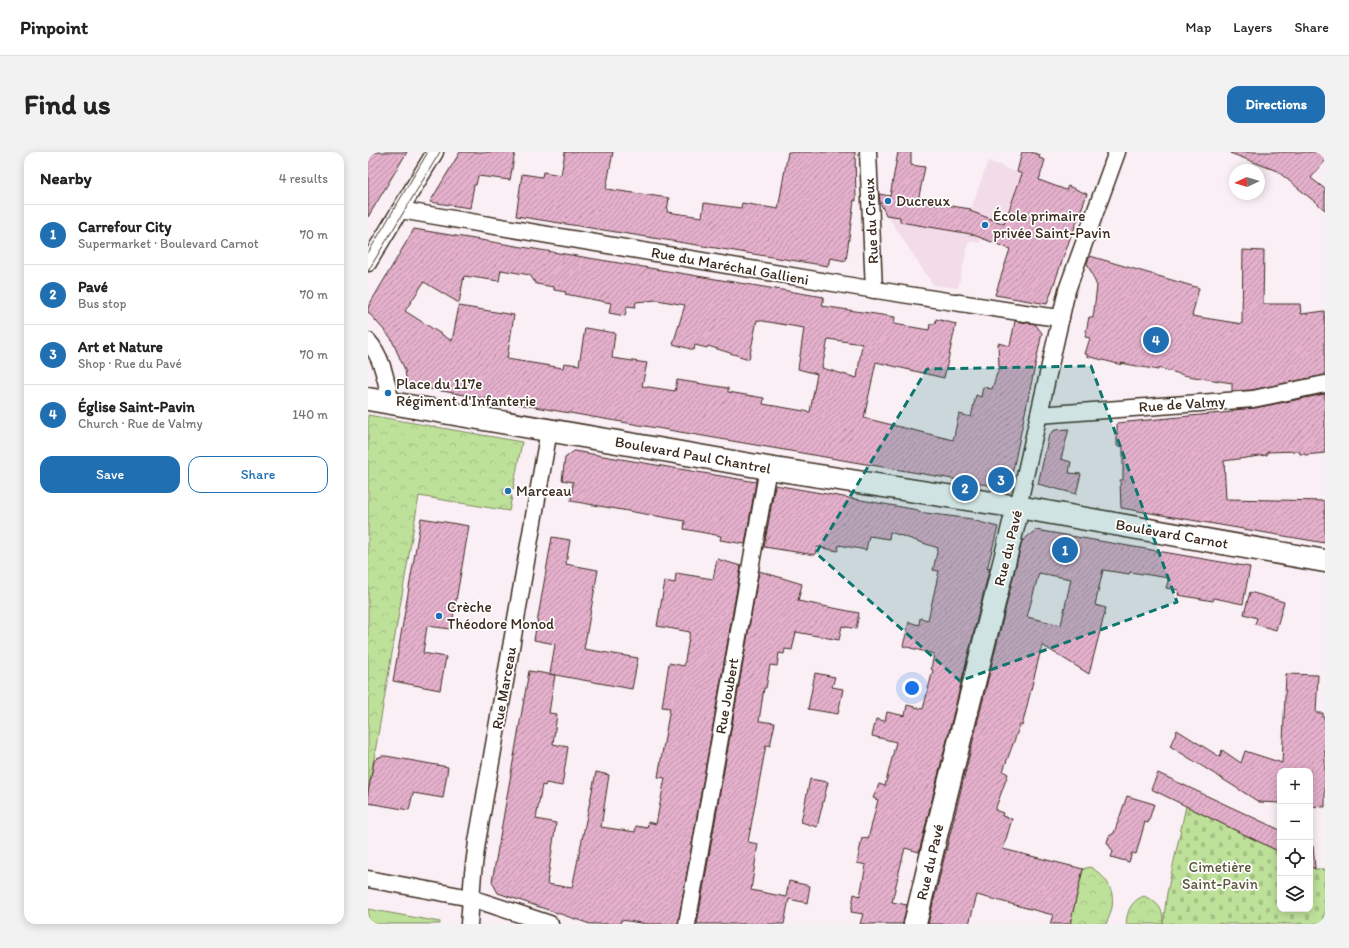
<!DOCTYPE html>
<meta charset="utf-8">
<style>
:root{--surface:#fff;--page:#f2f2f2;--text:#222;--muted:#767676;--line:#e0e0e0;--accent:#1f6fb2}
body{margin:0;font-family:Itim,sans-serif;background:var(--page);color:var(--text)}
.controls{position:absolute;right:12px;bottom:12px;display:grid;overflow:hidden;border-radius:8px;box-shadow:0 2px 10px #0003}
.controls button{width:36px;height:36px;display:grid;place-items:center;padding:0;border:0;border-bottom:1px solid var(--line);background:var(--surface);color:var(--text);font:20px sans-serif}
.compass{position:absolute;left:861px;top:12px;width:36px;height:36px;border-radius:50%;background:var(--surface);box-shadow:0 2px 10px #0003;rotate:266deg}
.you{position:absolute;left:544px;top:536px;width:14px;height:14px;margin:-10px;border:3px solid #fff;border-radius:50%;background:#1a73e8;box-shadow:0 0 0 6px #1a73e833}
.badge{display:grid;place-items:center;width:26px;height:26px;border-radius:50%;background:var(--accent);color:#fff;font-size:13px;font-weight:700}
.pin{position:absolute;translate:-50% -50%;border:2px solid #fff;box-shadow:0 1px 4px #0006}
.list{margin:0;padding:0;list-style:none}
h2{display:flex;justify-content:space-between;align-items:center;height:52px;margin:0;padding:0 16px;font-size:17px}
h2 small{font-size:13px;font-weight:400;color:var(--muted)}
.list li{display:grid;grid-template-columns:26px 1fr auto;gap:12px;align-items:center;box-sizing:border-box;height:60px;padding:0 16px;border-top:1px solid var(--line)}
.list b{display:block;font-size:15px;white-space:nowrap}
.list p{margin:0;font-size:13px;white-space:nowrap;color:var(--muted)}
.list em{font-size:13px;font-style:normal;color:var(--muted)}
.actions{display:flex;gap:8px;padding:12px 16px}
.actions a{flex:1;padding:9px 0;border:1px solid var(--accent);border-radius:12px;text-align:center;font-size:14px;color:var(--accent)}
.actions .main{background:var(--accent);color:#fff}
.icon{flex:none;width:22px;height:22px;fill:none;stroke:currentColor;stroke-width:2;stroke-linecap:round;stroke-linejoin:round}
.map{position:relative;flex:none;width:957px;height:772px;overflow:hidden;border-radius:12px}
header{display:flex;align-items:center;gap:24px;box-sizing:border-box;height:56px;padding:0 20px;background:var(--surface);border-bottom:1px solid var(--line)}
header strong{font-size:19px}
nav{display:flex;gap:22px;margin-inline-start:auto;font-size:14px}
.intro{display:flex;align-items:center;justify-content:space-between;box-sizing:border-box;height:96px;padding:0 24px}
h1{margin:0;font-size:28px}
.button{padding:10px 18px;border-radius:12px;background:var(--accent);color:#fff;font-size:14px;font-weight:700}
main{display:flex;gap:24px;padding:0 24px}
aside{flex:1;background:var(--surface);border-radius:12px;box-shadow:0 2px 10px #0003}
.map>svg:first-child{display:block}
</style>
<header>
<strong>Pinpoint</strong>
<nav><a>Map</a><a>Layers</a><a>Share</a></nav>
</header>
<div class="intro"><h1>Find us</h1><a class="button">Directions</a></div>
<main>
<aside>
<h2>Nearby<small>4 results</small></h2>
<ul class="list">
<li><span class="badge">1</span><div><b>Carrefour City</b><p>Supermarket · Boulevard Carnot</p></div><em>70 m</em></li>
<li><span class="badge">2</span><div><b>Pavé</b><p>Bus stop</p></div><em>70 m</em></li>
<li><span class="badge">3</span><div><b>Art et Nature</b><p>Shop · Rue du Pavé</p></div><em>70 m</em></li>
<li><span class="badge">4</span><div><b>Église Saint-Pavin</b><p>Church · Rue de Valmy</p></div><em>140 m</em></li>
</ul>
<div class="actions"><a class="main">Save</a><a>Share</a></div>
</aside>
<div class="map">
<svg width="957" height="772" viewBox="0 0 957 772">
<defs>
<pattern id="forest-crowns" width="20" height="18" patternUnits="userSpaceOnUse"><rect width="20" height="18" fill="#bee19a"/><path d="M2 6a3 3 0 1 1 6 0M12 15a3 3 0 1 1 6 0" fill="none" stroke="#a4c184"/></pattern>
<pattern id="cemetery-stones" width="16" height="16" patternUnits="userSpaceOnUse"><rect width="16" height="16" fill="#bee19a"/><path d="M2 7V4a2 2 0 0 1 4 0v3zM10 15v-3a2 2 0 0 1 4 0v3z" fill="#a4c184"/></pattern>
<pattern id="building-hatch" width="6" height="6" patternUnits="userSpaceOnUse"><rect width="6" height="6" fill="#e4b0cc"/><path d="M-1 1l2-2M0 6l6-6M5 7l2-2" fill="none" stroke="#ba8fa5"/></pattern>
</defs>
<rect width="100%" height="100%" fill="#faeff5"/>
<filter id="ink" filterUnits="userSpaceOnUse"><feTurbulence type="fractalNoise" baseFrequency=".025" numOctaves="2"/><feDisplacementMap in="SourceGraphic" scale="8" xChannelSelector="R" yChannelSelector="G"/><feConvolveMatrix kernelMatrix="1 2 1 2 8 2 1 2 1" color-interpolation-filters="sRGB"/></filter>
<g filter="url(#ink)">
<!-- built -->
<path fill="#f3dce9" d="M620,9L637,15V16L648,20L649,19L718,45L692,115L614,87L611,91L601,89L590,136L565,133L513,54L525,56L528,45L603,57Z"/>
<!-- forest -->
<g fill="url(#forest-crowns)" stroke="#7c865c">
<path d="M0,263L154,290L145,337L136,336L135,342L144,344L141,359L51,344L0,641Z"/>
<path d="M722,715C737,723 747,737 744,755C743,760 741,765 739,770L738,772H702L715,717Z"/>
<path d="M776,744C790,751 796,756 795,772H758C759,759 763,749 776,744Z"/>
</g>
<!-- cemetery -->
<path fill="url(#cemetery-stones)" stroke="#7c865c" d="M818,654L912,700V757H942V714L947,717H957V772H795L799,741Z"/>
<!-- garden -->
<path fill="#bee19a" stroke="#7c865c" d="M0,757L72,770V772H0Z"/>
<!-- building -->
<g fill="url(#building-hatch)" stroke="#3b2a1e" fill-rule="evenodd">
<path d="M4,0H39L0,65V6Z"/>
<path d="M92,0H147L142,28L110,24L108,33H106L102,56L62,50Z"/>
<path d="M197,0H245L238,37L301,46L299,60L334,65L336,51L373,56L374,51L410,57L420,0H487L488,49L486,48L478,109L462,106L460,114L148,64L154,22L174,25L175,20L193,23Z"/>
<path d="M530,0H543V13L557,15L550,49L603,57L602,59L636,72L654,22L649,20L654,0H663L672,3L671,6L677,8L671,28L698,38L700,34L719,42L705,80V78L679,152L627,143L642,97L603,82L532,70V65L518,63L512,50L511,42L522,44Z"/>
<path d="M862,0H957V9L943,26L957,37V58L909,19L862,1Z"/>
<path d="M46,77L456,145L454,154L527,165L526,172L561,178L562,172H567L568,167L588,172L576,226L508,210L496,266L585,288L591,262L603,265L608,243L613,245L615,235L624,237L631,215L630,191L642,194L647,169L667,172L674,181L643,327L631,335L39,233L37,218L23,186L0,160V155ZM133,118L162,123L168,132L186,135V138L198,140L197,142L243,151L241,161L257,164L259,154L267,155L268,150L289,148L317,153L305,192L326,198L327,193L339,196L340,194L381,207L389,168L436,176L430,217L449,222L442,260L395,252L396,246L360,240V236L309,228L307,239L274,234L279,211L244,206L247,181L217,176L211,213L196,211L195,216L139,207L146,163L91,154L84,189L37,159L56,130L91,151L96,124L131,129ZM460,187L494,192L489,226L454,216Z"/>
<path d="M875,98L896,99L895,152H932L933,162L957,159V223L884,238L864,239V231L820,224L790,216V218L753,211L754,213L719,204V202H717L722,186L717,185L721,165L725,166L729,134L719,111L722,104L831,136L824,164L874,172Z"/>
<path d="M957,242V301L937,303V302H932L931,299L899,300V303L856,309L858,347L957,349V391L753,356L752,328H755V294H749V271L864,260V258L887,256Z"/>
<path d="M701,277L693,307L703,310L701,321L713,322L708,342L670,332L681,283L687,278Z"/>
<path d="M206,299L388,330L377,392L352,388L353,384L316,377L317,369L203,349L205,330L194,328L197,306Z"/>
<path d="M407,333L516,352L550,358V360L604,367V368L630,375L619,417L622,415L551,700L537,696L531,720L524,750L539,753L535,772H492L495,762L483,760L486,742L492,744L498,713L489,711L494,686L500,687L510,648L505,646L511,632L517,634L528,590L504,584L508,567L517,569L519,560L537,564L539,553L555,557L565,518L563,517L566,502L535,494L541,470L551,473L552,466L560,468L571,419L565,418L570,396L522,380L521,387L501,384L498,398L471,393L470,399L449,395L447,403L396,395Z"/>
<path d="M53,366L101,374L83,477L59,474L55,501L78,505L72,538L25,529Z"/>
<path d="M668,378L882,415L875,452L846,446L845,449L810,443L811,438L798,436L801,426L762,420L761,422L735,418L727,453L738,456L721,522L674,493L654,574L652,573L635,619L640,622L627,658L635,661L634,664L644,667L635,697L715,717L702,772H682L685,763L609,743L601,772H560L654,389ZM671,421L703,427L693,473L659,465Z"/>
<path d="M184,385L202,388L198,412L230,418L216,497L270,506L264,537L182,522L187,492L166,488Z"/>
<path d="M349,407L373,414L310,772H279L253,768L252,772H222L130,741L124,730L161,519L187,523L181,561L189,562L185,592L200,595L194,634L178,631L177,634L174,633L168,667L188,671L179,732L204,736L228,620L241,623L233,675L267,680L268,674L279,676L280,670L288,672L297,626L290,625L302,556L294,555L301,511L316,514L322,480L289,474L297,429L307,431L308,421L345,427Z"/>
<path d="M391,419L434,432L430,449L491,461L488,477L474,474L471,488L428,480L424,498L417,497L416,502L411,501L409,514L402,513L398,536H396L391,569L407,571L402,594L398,593L380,690L390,692L383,738L418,745L421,729L442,734L439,751L421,747L416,772H329Z"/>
<path d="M882,440L916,450L908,478L887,472L889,466L876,462Z"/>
<path d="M447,521L467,525L464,535L475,537L470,562L440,557Z"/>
<path d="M918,522L950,523L948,561H955V566H957V655L942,654V619H912V651L891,650L802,594L809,578L852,605L854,598L873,611L877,599L914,611Z"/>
<path d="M14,604H18L80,615L75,646L45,641L41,658L0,651V641L6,609L9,606Z"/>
<path d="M790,621L912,678V700L783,637Z"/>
<path d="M442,627L460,630L449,675L433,670Z"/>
<path d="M759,644L786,652L780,671L777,670L768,702L764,701L761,710L743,705L745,700L739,690L741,684L746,681Z"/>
<path d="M942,692L945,694L947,717L942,714Z"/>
</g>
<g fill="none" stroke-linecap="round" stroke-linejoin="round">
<defs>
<g id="street">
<path d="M500,0L506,138"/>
<path d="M32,58L489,135L676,164L693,166"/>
<path d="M0,111L67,0"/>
<path d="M0,189C15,206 18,229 23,251"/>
<path d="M671,263L885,247L957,232"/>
<path d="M650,355L699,138L749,0"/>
<path d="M0,727L103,746L182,772"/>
<path d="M101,772L105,721L109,690L181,278"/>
<path d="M319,772L400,316"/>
</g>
<g id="secondary">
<path d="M0,247L400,316L650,355L957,409"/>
<path d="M547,772L571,671L650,355"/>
</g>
</defs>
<!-- street casing -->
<use href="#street" stroke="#3b2a1e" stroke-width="19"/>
<!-- secondary casing -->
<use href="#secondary" stroke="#3b2a1e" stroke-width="25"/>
<!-- street -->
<use href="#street" stroke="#fff" stroke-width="16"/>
<!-- secondary -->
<use href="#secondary" stroke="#fff" stroke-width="22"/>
<!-- tram -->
<g stroke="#3b2a1e" stroke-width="1">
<path d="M0,101L60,0"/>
<path d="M0,119L72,0"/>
</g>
</g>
</g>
<!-- marked area -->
<path fill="#0f766e" fill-opacity="0.2" stroke="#0f766e" stroke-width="3" stroke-dasharray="8 5" stroke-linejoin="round" d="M723,214L809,450L592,529L448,401L559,217Z"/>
<!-- markers -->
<g fill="#1f6fb2" stroke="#fff" stroke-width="1.5">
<circle cx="520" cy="49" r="4"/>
<circle cx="617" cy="73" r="4"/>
<circle cx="20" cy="241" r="4"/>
<circle cx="140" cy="339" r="4"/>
<circle cx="71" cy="464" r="4"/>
</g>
<g text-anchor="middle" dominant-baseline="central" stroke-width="3.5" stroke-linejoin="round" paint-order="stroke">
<!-- poi labels -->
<g font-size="15" fill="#3b2a1e" stroke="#fff" text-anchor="start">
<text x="528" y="49">Ducreux</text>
<text x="625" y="64">École primaire<tspan x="625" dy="17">privée Saint-Pavin</tspan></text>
<text x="28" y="232">Place du 117e<tspan x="28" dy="17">Régiment d'Infanterie</tspan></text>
<text x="148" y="339">Marceau</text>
<text x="79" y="455">Crèche<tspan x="79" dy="17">Théodore Monod</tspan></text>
</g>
<!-- street labels -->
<g font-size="15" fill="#3b2a1e" stroke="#fff">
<text transform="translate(503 69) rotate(-93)">Rue du Creux</text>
<text transform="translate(362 114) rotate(10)">Rue du Maréchal Gallieni</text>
<text transform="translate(814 252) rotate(-4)">Rue de Valmy</text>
<text transform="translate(325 303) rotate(10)">Boulevard Paul Chantrel</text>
<text transform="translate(804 382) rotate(10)">Boulevard Carnot</text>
<text transform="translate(640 396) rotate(-76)">Rue du Pavé</text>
<text transform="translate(136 536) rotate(-80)">Rue Marceau</text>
<text transform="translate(359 544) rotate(-80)">Rue Joubert</text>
<text transform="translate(562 710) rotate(-77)">Rue du Pavé</text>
</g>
<!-- park labels -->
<g font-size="15" fill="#5c583d" stroke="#fff">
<text x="852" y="715">Cimetière<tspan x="852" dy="17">Saint-Pavin</tspan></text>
</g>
</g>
</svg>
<div class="controls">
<button>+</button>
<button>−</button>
<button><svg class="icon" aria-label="locate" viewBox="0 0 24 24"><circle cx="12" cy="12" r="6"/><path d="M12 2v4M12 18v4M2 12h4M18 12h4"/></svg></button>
<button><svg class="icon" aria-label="layers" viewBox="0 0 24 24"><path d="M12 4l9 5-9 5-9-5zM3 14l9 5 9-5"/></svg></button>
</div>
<svg class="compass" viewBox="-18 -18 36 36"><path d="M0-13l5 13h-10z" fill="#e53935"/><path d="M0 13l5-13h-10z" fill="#767676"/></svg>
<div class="you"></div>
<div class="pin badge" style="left:697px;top:398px">1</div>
<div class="pin badge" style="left:597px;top:336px">2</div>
<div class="pin badge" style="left:633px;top:328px">3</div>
<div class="pin badge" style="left:788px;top:188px">4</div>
</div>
</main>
